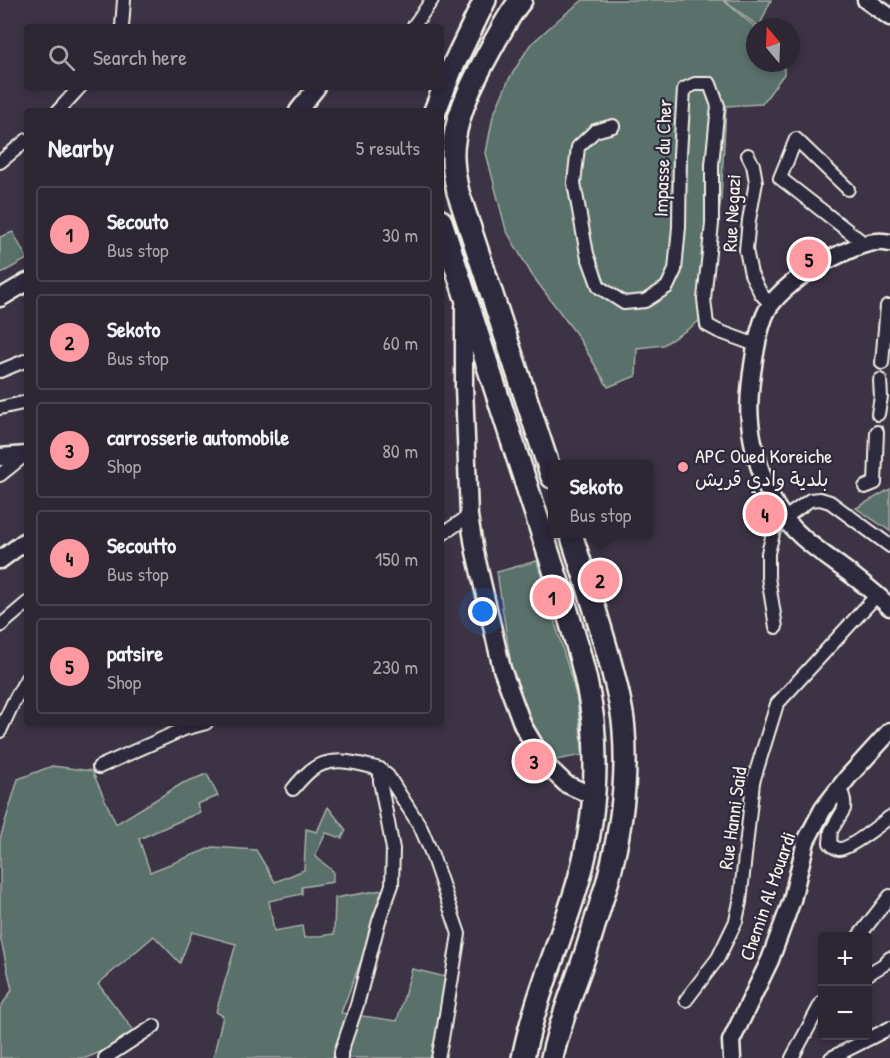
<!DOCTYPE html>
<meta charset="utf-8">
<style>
:root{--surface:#2d2633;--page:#352e3b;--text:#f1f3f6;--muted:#a7a5ac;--line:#48434e;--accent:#ff9aa2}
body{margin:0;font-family:"Patrick Hand","Playpen Sans Arabic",sans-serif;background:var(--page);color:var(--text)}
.controls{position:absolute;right:18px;bottom:18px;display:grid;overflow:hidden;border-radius:6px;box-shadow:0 3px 9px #0003}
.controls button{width:54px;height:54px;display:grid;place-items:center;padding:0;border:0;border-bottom:2px solid var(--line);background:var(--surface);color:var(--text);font:30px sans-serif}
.compass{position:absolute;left:746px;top:18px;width:54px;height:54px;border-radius:50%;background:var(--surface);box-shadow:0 3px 9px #0003;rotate:341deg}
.you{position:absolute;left:483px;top:612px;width:21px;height:21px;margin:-15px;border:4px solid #fff;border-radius:50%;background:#1a73e8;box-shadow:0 0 0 9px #1a73e833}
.badge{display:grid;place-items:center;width:39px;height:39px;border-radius:50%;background:var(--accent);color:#111;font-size:20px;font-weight:700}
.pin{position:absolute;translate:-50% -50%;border:3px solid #fff;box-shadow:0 2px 6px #0006}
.popup{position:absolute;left:548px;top:460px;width:105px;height:78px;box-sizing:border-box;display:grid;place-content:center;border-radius:6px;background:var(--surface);filter:drop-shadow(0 2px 4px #0005);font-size:20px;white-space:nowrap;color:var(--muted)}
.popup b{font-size:22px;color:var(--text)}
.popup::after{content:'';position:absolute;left:50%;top:100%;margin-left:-12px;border:12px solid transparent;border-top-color:var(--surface)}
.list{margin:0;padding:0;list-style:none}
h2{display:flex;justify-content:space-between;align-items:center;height:78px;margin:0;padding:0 24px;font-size:26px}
h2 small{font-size:20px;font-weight:400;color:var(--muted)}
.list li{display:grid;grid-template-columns:39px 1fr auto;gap:18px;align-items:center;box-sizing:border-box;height:96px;margin:0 12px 12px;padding:0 12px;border:2px solid var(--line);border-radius:6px}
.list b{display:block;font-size:22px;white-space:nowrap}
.list p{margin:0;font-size:20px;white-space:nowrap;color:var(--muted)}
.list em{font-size:20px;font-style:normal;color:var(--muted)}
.icon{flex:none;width:33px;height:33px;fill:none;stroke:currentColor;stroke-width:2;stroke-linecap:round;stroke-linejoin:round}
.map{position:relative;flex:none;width:890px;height:1058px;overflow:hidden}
.search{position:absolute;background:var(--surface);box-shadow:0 3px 9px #0003;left:24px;top:24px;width:420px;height:66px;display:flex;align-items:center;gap:15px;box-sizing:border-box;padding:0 21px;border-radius:6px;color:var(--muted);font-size:22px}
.panel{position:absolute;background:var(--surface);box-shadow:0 3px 9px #0003;left:24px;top:108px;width:420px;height:618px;border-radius:6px}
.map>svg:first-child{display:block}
</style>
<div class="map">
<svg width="890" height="1058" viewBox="0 0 890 1058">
<rect width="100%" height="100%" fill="#3c3344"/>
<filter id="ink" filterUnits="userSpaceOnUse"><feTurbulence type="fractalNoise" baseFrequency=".0167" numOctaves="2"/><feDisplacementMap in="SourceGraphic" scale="12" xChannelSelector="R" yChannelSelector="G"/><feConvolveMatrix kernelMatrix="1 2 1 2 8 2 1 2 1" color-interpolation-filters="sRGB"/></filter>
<g filter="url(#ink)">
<!-- green -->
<g fill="#5a6f6a" stroke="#a7b0a9" stroke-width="1.5">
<path d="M583,0H723L755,27V63H784V74L762,104L726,106L721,199L705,316L690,328L663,345L637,348L636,376L608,387L577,335L532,275L506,230L486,153L493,116L509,79L530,45L559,19Z"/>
<path d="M724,0H771L759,27Z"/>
<path d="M13,232L27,259L0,274V237Z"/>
<path d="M890,489V531L856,508Z"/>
<path d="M537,561L577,698L583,755L551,761L529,727L513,679L497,572Z"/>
<path d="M52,766L92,771L116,824L183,783L207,774L218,796L197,804L200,812L139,839L150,872L213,847L256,850L275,882L304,870L306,829L317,832L328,807L346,830L342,838L326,833L315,856L333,871V882L302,887V894L269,901L274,931L302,926L304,938L334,934L335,898L382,890L375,924L341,1013L397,1021L412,969L446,977L436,1058H213L223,1016L216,1012L236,944L192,932L180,963L154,936L98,984L135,1032L110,1048L86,1058H0V1008L12,990L0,936V839L18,779Z"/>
</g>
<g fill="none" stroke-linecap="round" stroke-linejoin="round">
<defs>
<g id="street">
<path d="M122,27L124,0"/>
<path d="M413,27L432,0"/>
<path d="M58,111L80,87"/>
<path d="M613,126L595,131L578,147L574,183L587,254L599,287L624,303L645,301L667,287L675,270L679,227L680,154L684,89L695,84H710L718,106L712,165V224L704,299L707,325L718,331L756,345"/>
<path d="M748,155L753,165L756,182L749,220L746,250L751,274L761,294L771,304"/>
<path d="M0,162L27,140"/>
<path d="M848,189L796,139L780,178L865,244"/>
<path d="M882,363L887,306H890"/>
<path d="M0,371L27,360"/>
<path d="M0,408L27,402"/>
<path d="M878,414L881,397L880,380"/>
<path d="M0,475L25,455"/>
<path d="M865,487L875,483L877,432"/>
<path d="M441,535L469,516"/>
<path d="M0,626L27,603"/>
<path d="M776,627L768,577V553L774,530L785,518L810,500L820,499L830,502L890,546"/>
<path d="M0,731L13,703L27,678"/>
<path d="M99,767L184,729L206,723"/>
<path d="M293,789C298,783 304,776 310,771C331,754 356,763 380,769"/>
<path d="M839,789C844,795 845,801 844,809L831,831L830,843C833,846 834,848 839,849C848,850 881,824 890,817"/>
<path d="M859,936L890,896"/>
<path d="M868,974L883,965L890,958"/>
<path d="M686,1000L718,958L736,921L740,902L753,782L777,704L877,595"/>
<path d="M105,1058L154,1026"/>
<path d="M341,1058V1052L357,1005L379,921L392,885L393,849L380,781V769L388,776L420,826L431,852L459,934L442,1039L438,1058"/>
<path d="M792,1058L822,1002"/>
<path d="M831,1058L890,1028"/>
</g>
<g id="secondary">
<path d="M866,0L890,17"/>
<path d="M298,111L317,87"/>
<path d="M890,243C871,238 851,249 834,257C813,267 786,285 772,303C756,321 747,397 750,422C752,447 764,487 777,508C792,532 815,548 837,564C855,577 873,591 890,607"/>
<path d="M0,298L27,282"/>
<path d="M464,306V386L469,516L475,552L502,669L523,726L547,766L566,784L593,796"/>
<path d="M0,457L27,455"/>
<path d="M0,560L27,540"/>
<path d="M732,1058L731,1041L770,960L792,900L806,841L823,809L848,777L890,731"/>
</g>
<g id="highway">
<path d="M521,0C510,13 502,29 494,43C477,74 459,106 454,141C451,158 454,175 458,192L552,477"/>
<path d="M435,111L451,70L485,0"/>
<path d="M441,221L564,601C576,640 588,680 593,721C598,773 593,829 579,879C562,939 535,997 523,1058"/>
<path d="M552,1058C560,1020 575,986 587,949C594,926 601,903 608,880C621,831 628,782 624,731C623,710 617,689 612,669C600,623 585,578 571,534"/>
</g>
</defs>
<!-- street casing -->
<use href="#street" stroke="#f4f1e8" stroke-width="16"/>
<!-- secondary casing -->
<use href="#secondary" stroke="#f4f1e8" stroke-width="21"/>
<!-- highway casing -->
<use href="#highway" stroke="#f4f1e8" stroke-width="26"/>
<!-- street -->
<use href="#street" stroke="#2f2a3d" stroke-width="12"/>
<!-- secondary -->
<use href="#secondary" stroke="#2f2a3d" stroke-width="16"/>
<!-- highway -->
<use href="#highway" stroke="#2f2a3d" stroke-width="21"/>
</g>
</g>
<!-- markers -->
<circle fill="#ff9aa2" stroke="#2f2a3d" stroke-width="2" cx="683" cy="467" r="6"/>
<g text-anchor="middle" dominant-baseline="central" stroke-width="4.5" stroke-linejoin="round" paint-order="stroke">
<!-- street labels -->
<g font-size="20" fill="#f4f1e8" stroke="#2f2a3d">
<text transform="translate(662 158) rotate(-88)">Impasse du Cher</text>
<text transform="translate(731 213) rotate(-87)">Rue Negazi</text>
<text transform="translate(732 818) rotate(-82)">Rue Hanni Said</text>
<text transform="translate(767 896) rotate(-71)">Chemin Al Mouardi</text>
</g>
<!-- poi labels -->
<g font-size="20" fill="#f4f1e8" stroke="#2f2a3d" text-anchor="start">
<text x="695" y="455">APC Oued Koreiche<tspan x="695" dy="23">بلدية وادي قريش</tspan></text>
</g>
</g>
</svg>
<div class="controls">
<button>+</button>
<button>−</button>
</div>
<svg class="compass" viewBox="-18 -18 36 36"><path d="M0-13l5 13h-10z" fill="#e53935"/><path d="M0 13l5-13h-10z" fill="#a7a5ac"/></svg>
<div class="you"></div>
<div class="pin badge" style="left:552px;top:597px">1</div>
<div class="pin badge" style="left:600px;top:580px">2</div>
<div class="popup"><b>Sekoto</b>Bus stop</div>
<div class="pin badge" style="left:534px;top:761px">3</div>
<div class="pin badge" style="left:765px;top:514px">4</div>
<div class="pin badge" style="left:809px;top:259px">5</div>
<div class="search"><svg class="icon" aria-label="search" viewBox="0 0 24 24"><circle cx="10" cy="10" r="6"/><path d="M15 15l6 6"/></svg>Search here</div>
<section class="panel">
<h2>Nearby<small>5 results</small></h2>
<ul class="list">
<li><span class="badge">1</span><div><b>Secouto</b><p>Bus stop</p></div><em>30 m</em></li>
<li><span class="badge">2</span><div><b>Sekoto</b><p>Bus stop</p></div><em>60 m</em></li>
<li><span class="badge">3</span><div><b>carrosserie automobile</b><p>Shop</p></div><em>80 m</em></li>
<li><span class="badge">4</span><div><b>Secoutto</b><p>Bus stop</p></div><em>150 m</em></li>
<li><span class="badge">5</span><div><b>patsire</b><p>Shop</p></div><em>230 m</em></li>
</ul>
</section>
</div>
